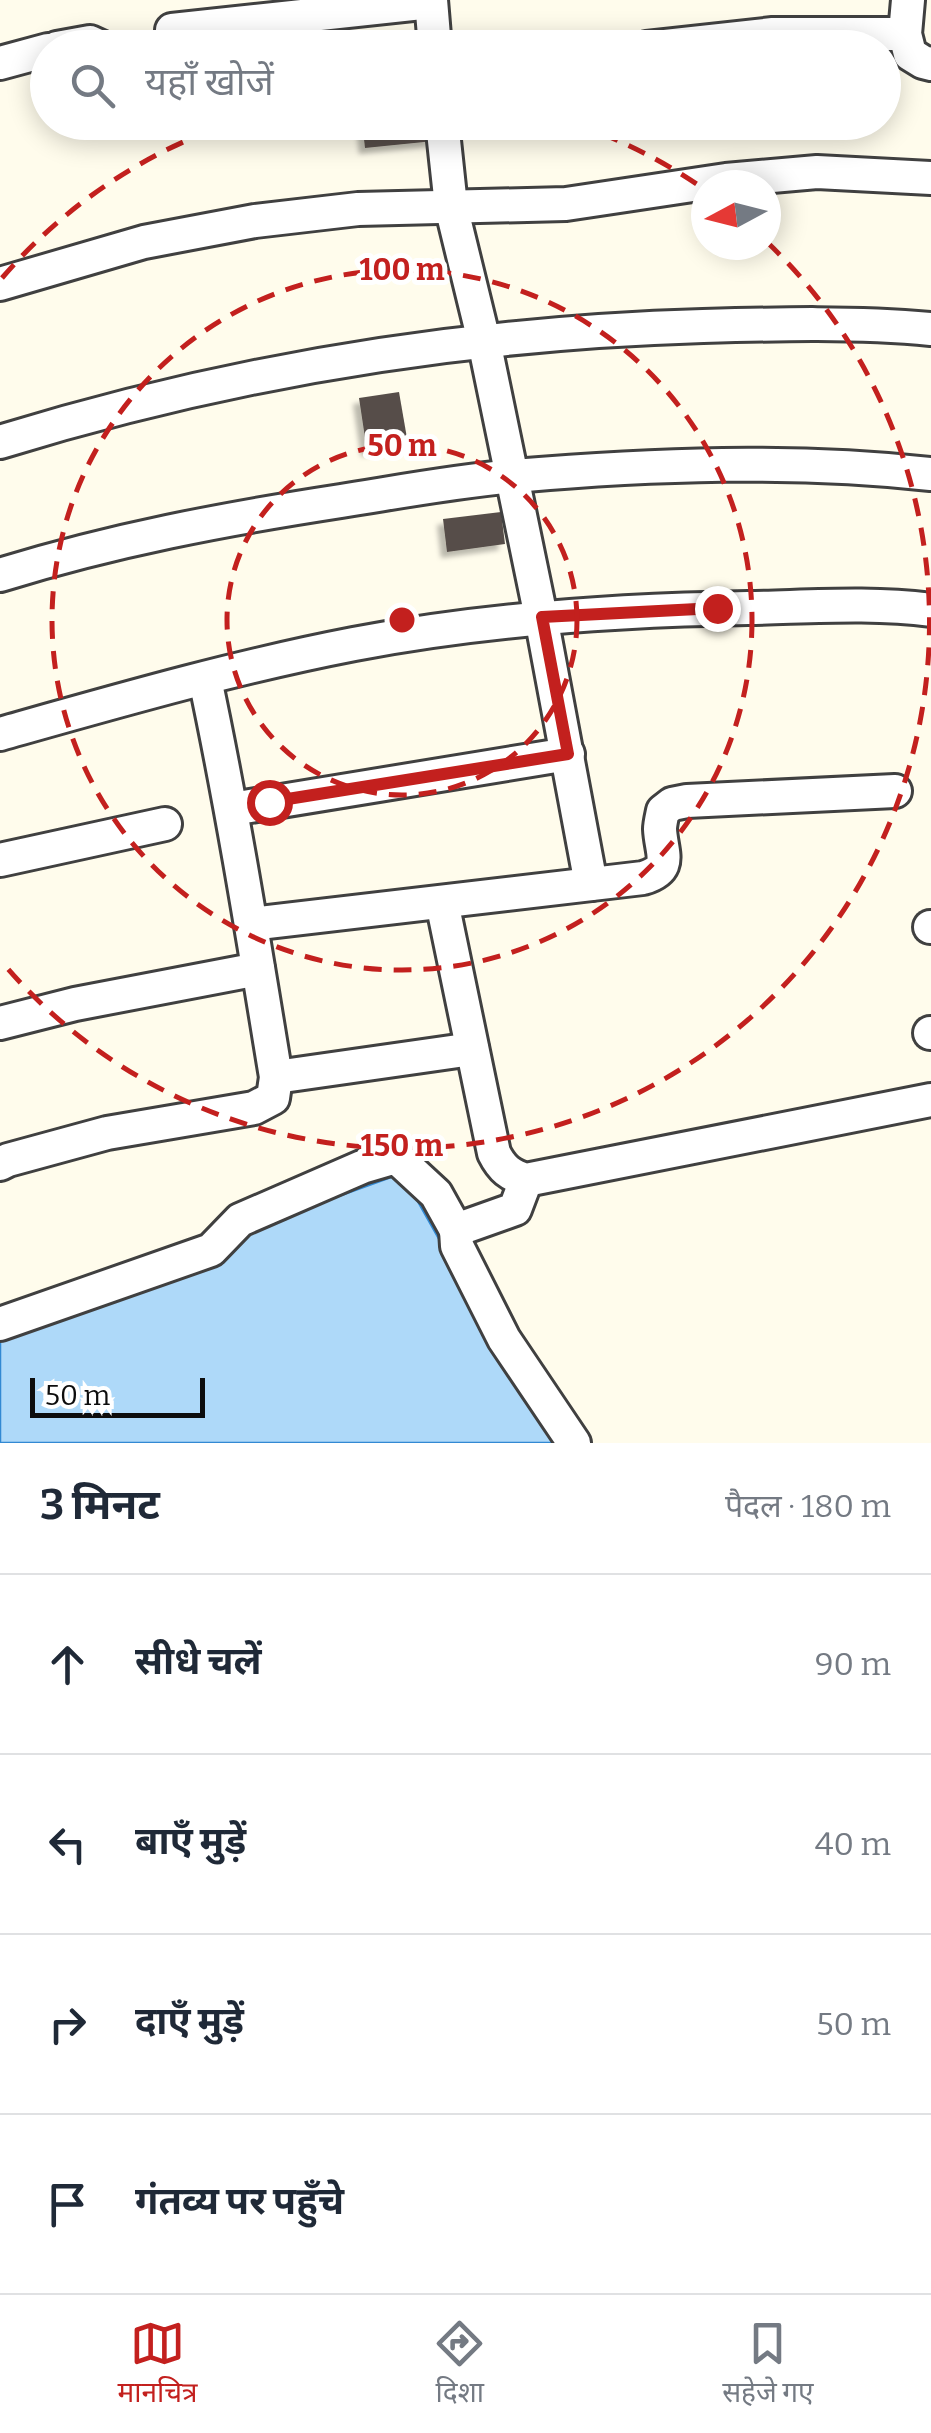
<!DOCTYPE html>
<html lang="hi">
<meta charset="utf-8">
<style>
:root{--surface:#fff;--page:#f6f6f7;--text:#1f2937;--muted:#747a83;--line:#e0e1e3;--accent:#c3201e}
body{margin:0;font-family:Bitter,"Noto Sans Devanagari",serif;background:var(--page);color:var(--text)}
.compass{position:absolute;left:691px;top:170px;width:90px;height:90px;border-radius:50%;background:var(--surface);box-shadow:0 5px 25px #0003;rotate:263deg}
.scale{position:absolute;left:30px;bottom:25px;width:175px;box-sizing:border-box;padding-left:10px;border:5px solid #0d0d0d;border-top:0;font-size:28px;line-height:35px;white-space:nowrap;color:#0d0d0d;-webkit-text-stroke:8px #fff;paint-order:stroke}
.stop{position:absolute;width:30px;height:30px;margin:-22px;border:8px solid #c3201e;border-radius:50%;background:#fff}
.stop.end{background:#c3201e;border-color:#fff;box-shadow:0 2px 10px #0008}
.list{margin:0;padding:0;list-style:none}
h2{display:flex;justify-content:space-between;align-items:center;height:130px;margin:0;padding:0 40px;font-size:42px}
h2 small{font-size:32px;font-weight:400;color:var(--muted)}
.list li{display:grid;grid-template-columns:65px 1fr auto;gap:30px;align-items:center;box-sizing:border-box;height:180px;padding:0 40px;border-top:2px solid var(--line)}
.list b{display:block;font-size:38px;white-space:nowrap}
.list em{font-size:32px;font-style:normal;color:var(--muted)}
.icon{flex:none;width:55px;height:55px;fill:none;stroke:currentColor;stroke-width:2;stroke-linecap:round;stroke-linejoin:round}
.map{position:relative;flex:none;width:931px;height:1443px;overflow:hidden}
.search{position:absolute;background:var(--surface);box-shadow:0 5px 25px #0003;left:30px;right:30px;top:30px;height:110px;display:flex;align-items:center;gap:25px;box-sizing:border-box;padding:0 35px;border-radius:55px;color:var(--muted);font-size:38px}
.sheet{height:850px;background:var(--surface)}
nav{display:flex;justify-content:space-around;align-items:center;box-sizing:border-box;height:140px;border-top:2px solid var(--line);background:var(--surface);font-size:28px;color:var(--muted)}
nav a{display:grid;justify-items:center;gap:5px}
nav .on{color:var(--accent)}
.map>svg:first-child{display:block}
</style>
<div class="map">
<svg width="931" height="1443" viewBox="0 0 931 1443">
<defs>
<filter id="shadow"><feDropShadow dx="-6" dy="6" stdDeviation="2.5" flood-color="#0004"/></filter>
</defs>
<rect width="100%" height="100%" fill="#fffcec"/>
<!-- water -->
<path fill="#aed9f9" stroke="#3289d3" stroke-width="2.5" d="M402,1173L554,1443H0V1319Z"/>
<!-- building -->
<g fill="#564e49" filter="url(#shadow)">
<path d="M362,122H432L434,141L365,148Z"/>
<path d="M399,392L408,444L367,451L359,398Z"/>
<path d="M501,512L505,544L447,552L443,519Z"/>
</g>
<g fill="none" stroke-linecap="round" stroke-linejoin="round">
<defs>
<g id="minor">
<path d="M431,0L435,48"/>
<path d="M908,0L905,34L910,54L923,62L931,64"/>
<path d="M172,30L431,2"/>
<path d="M57,48L90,42L103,48"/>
<path d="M647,48L773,34H905"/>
<path d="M0,63L48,50"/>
<path d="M442,122L451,206L484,341L541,617L591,884"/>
<path d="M0,284L144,242L255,221L358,209L566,204L726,180L817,172L931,178"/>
<path d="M0,442C227,372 465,333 703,326C778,324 857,322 931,329"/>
<path d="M0,575C113,540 224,519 341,501C398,492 456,481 514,476C653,464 792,459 931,474"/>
<path d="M0,734C117,701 235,667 354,644C484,619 617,610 748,608C808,607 872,602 931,610"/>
<path d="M232,809L568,754"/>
<path d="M0,860L165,824"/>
<path d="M442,902L494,1153C502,1169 510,1175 526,1180L931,1100"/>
<path d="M251,924L643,878C674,869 661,853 660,829C660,824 662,816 663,811L672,804L687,801L895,791"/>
<path d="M930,927H931"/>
<path d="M0,1023L75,1004L258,969"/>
<path d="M930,1033H931"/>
<path d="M276,1077L472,1049"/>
<path d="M0,1164L8,1160L107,1133L254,1108L273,1098L276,1077C254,943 233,811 205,679"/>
<path d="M526,1180L515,1209L456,1230L457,1246L504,1339L574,1443"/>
<path d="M0,1324L211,1250L240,1220L362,1167L396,1157L436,1194L456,1230"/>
</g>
</defs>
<!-- minor casing -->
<use href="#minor" stroke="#404040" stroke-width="38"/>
<!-- minor -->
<use href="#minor" stroke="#fff" stroke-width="32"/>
</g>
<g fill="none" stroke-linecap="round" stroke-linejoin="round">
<!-- route -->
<path stroke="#c3201e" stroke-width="12" d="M269,802L568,754L542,617L717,608"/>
</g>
<!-- distance rings -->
<g fill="none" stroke="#c3201e" stroke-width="5" stroke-dasharray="18 12">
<circle cx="402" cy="620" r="175"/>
<circle cx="402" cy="620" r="350"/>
<path d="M2 278A526 526 0 0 1 231 123M573 123A526 526 0 0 1 704 189M767 242A526 526 0 1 1 2 962"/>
</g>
<circle cx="402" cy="620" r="15" fill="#c3201e" stroke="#fff" stroke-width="5"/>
<g font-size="30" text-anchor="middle" font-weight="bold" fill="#c3201e" stroke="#fff" stroke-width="10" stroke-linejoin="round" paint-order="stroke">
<text x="402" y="280">100 m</text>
<text x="402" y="456">50 m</text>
<text x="402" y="1156">150 m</text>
</g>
</svg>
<svg class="compass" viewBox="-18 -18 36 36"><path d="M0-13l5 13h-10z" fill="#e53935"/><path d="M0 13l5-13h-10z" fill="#747a83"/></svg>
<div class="scale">50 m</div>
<div class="stop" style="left:269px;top:802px"></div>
<div class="stop end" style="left:717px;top:608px"></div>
<div class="search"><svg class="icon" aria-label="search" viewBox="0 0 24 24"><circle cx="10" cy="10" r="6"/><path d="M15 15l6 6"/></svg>यहाँ खोजें</div>
</div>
<section class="sheet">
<h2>3 मिनट<small>पैदल · 180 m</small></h2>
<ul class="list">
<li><svg class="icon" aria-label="ahead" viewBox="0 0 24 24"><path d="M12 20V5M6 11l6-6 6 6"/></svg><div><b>सीधे चलें</b></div><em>90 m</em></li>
<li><svg class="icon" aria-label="left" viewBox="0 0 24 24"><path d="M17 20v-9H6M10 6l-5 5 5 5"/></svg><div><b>बाएँ मुड़ें</b></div><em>40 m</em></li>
<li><svg class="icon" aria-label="right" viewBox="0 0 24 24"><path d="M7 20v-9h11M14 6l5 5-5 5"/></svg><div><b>दाएँ मुड़ें</b></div><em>50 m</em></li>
<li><svg class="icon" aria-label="arrive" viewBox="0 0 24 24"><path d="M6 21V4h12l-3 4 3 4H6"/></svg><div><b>गंतव्य पर पहुँचे</b></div></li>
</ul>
</section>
<nav>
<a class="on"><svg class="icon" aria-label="map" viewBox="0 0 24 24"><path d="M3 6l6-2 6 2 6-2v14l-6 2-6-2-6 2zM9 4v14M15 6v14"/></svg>मानचित्र</a>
<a><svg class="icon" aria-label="directions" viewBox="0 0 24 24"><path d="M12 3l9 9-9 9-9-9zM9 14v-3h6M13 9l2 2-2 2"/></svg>दिशा</a>
<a><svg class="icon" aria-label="saved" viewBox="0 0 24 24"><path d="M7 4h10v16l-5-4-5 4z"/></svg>सहेजे गए</a>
</nav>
